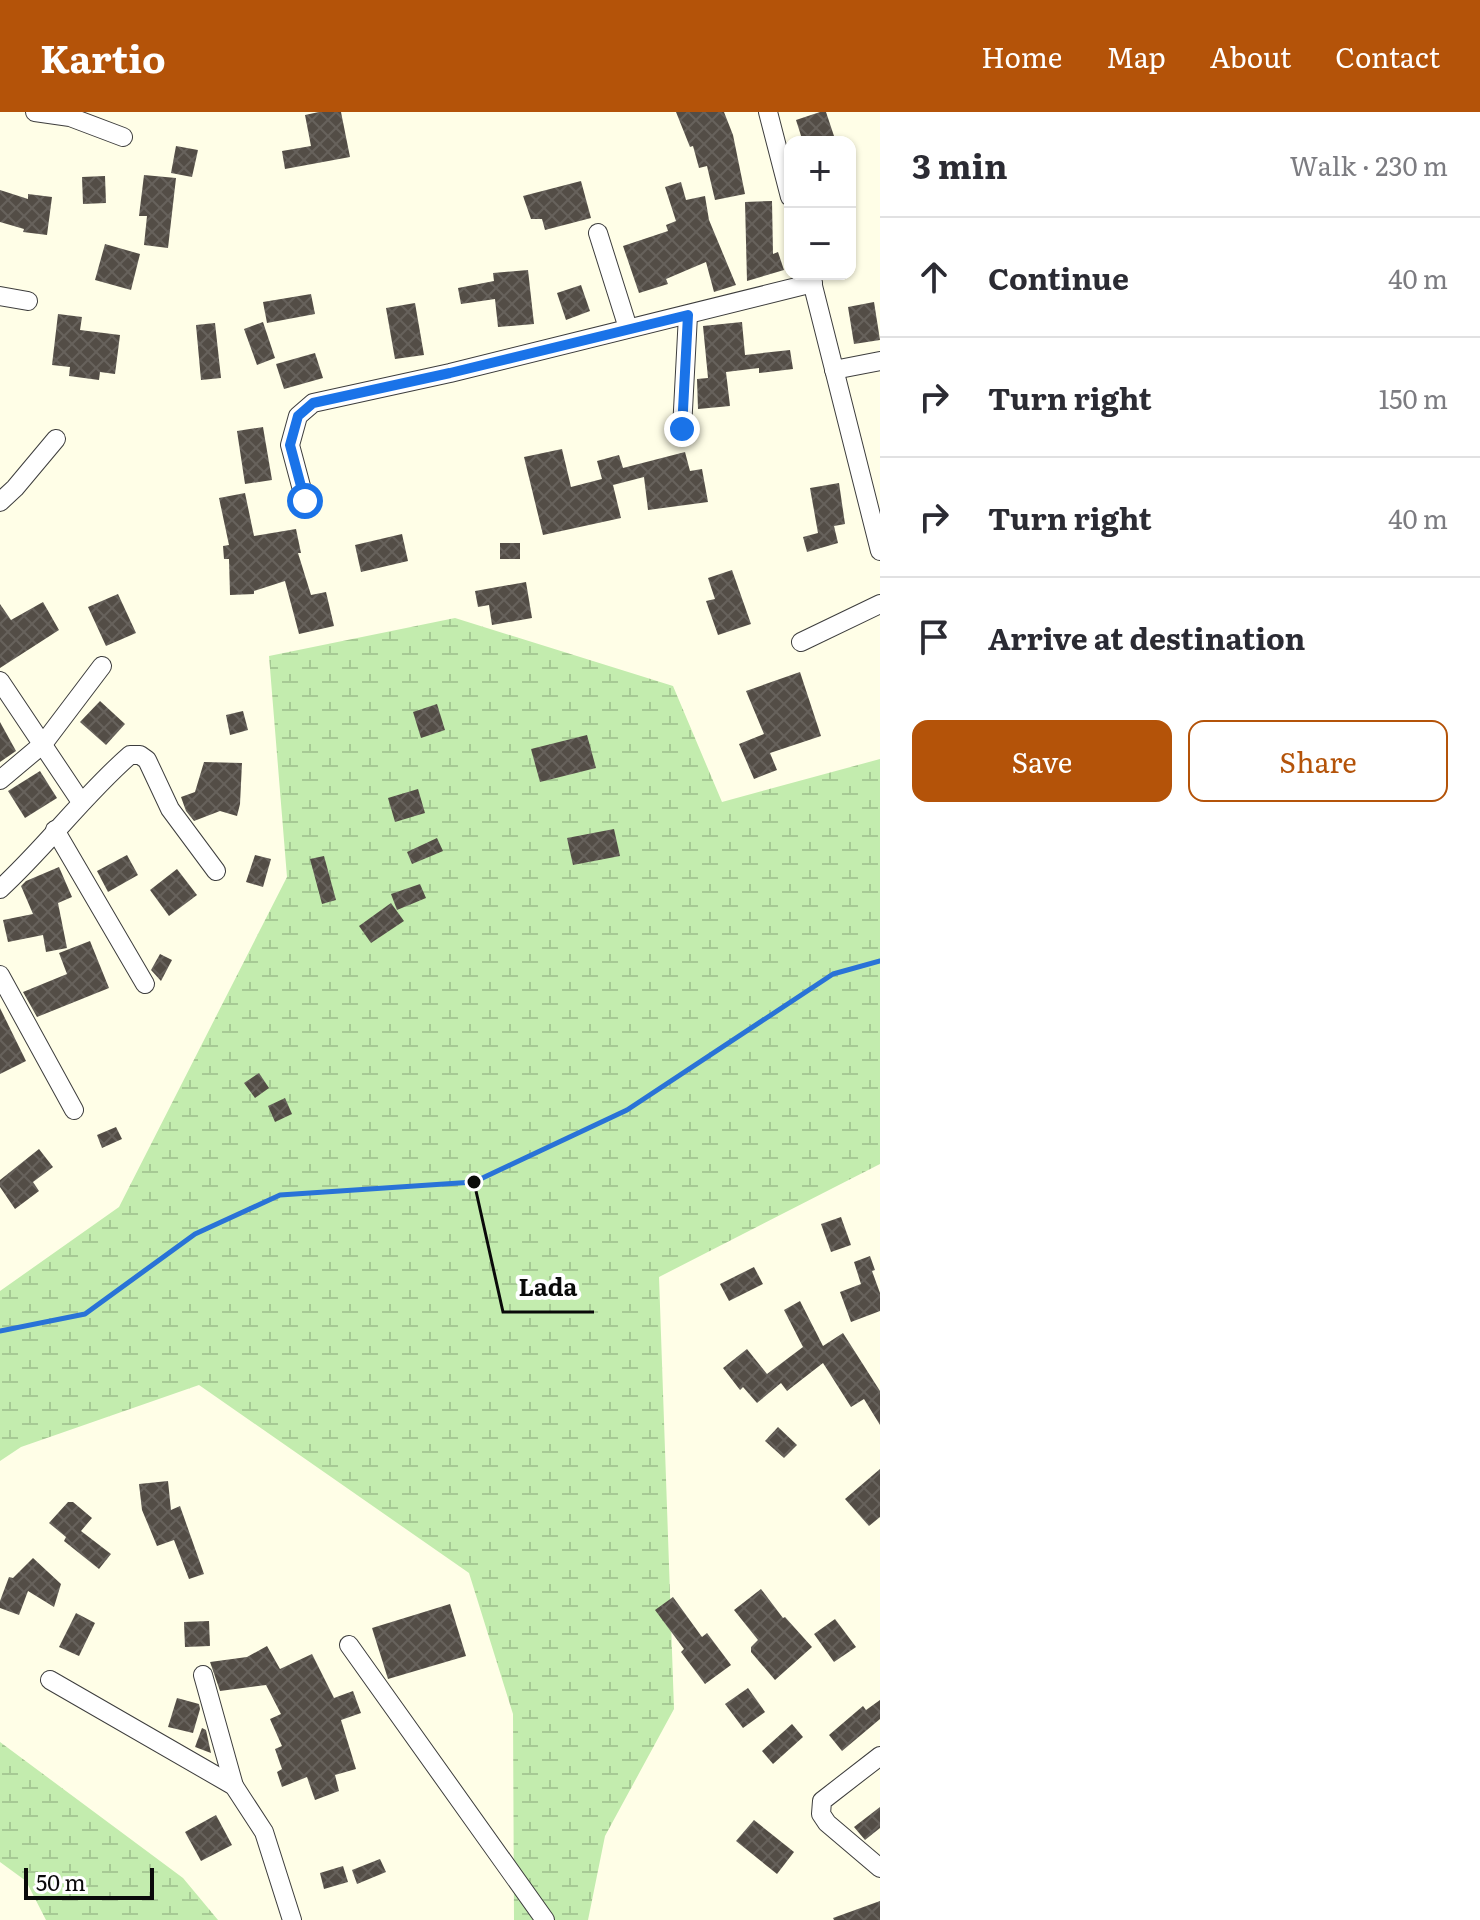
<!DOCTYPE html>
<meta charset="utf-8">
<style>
:root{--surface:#fff;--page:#f2f2f3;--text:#2b2b33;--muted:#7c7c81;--line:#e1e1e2;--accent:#b45309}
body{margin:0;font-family:Literata,serif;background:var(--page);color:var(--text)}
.controls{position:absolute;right:24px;top:24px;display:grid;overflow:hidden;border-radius:16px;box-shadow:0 2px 6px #0004}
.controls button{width:72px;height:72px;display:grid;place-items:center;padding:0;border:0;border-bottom:2px solid var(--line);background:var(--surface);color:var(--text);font:40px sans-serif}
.scale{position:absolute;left:24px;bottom:20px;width:130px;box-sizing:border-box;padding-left:8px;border:4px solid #0a0a0a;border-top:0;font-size:22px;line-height:28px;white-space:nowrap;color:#0a0a0a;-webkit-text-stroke:6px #fff;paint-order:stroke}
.stop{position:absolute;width:24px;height:24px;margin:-18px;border:6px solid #1a73e8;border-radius:50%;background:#fff}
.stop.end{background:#1a73e8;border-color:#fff;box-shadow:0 2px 8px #0008}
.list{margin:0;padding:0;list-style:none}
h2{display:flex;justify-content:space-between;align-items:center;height:104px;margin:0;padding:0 32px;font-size:34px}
h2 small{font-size:26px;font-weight:400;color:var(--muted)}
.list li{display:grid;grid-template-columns:52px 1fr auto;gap:24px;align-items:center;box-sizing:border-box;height:120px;padding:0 32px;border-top:2px solid var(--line)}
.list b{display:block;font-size:30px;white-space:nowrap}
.list em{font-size:26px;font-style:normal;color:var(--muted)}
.actions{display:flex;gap:16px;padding:24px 32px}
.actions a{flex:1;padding:18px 0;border:2px solid var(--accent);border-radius:16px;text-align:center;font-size:28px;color:var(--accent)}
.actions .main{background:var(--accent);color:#fff}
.icon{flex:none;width:44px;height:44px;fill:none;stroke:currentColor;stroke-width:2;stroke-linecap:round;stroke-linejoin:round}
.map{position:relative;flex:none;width:880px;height:1808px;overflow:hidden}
header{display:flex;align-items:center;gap:48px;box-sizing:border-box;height:112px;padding:0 40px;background:var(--accent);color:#fff}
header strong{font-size:38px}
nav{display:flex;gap:44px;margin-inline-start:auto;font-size:28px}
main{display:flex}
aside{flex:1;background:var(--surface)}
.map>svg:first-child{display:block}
</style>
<header>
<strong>Kartio</strong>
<nav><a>Home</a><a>Map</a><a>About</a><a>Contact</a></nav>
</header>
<main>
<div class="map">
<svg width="880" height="1808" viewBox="0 0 880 1808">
<defs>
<pattern id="wetland-marsh" width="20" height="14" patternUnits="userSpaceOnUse" patternTransform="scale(2)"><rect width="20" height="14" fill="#c3ecae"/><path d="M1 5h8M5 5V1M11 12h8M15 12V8" fill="none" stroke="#a6c994"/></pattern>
<pattern id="building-cross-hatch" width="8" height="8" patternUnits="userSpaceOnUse" patternTransform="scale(2)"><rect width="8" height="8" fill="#534d46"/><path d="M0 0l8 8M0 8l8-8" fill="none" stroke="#67625c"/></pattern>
</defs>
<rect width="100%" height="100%" fill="#fffee7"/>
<!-- wetland -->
<g fill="url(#wetland-marsh)">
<path d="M455,506L673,574L722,690L880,647V1052L659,1165L674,1597L605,1724L588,1808H514L513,1602L469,1461L199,1273L21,1335L0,1349V1179L119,1095L287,765L269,544Z"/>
<path d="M0,1630L183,1766L218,1808H46L26,1769L0,1750Z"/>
</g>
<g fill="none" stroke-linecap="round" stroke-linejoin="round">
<!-- stream -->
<path stroke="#2973d7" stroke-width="5" d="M0,1219L85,1202L195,1122L280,1083L474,1070L627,998L833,862L880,849"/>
</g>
<!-- building -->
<g fill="url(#building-cross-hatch)">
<path d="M319,0H341L350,45L285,57L282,39L311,34L305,3Z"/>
<path d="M676,0H724L733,23L745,82L715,88L707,54L699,56L693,34L690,35Z"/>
<path d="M820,0H826L836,30H803L796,8Z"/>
<path d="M176,34L198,38L192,65L171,61Z"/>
<path d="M144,63L176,66L168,136L144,133L147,104H139Z"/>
<path d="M105,64L106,91L83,92L82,65Z"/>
<path d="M581,69L591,106L545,118L542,107H531L523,84Z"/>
<path d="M681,70L686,88L705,84L709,108L736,173L714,180L706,150L666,167L668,172L639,181L623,134L668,119L666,113L676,109L665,75Z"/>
<path d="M0,78L28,87V82L52,85L47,123L23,120L24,117L0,110Z"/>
<path d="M772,89L773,142L778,140L784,158L747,169L745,90Z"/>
<path d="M105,132L140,142L131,178L95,168Z"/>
<path d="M528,158L534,212L498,215L495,187L461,192L458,176L494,169L493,161Z"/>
<path d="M581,173L590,199L566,208L557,181Z"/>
<path d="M311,182L315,202L267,211L263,190Z"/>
<path d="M874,190L880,228L854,232L848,195Z"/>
<path d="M415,191L424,243L395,247L386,196Z"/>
<path d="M58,202L82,205L80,218L120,223L115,262L100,260L99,268L69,264L70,255L52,253Z"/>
<path d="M263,210L275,246L257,253L244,217Z"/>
<path d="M742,210L745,243L790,238L793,257L759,261V256L726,260L730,294L698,297L697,267L708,266L703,214Z"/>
<path d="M215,211L221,266L201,268L196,213Z"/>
<path d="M315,241L323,266L284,277L276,252Z"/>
<path d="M263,315L272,368L245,372L237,319Z"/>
<path d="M562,337L571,375L602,367L597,349L619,343L623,356L685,340L690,359L702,357L708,390L648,398L644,365L613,373L621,406L543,423L524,345Z"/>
<path d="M839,371L845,412L834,414L838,431L807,440L803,425L818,421L810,376Z"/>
<path d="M245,381L254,424L296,417L301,441H298L311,483L326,480L334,514L299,522L285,469L254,479V482L230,483L229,447H224L223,434L229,433L219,386Z"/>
<path d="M402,422L408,449L361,460L355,433Z"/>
<rect x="500" y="431" width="20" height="16"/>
<path d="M732,458L751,512L718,523L706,489L715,487L708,466Z"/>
<path d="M526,470L532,506L492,513L489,493L478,495L475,479Z"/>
<path d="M118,482L136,521L106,534L88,495Z"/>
<path d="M43,490L59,518L0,556V492L11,508Z"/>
<path d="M800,560L821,624L770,641L777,658L754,667L739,632L764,622L746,579Z"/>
<path d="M100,589L125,612L106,633L80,610Z"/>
<path d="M437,592L445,618L421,626L413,600Z"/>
<path d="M243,599L248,618L230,623L226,603Z"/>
<path d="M0,610L16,639L0,650Z"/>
<path d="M587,623L596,656L540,670L531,637Z"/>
<path d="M204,650L242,651L240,692L237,704L220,699L194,709L186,699L181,685L195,680Z"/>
<path d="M40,659L57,686L25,706L8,679Z"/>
<path d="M418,677L425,701L395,710L388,686Z"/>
<path d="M614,717L620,744L573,753L567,726Z"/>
<path d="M437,726L443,739L412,752L407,740Z"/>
<path d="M127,743L138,763L108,780L97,759Z"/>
<path d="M255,743L271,747L263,775L246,770Z"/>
<path d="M324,744L336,788L322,792L310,747Z"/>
<path d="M59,755L72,785L58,791L67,836L46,840L43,823L8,830L3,808L33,802L21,774L26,769Z"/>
<path d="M177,757L197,783L169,804L150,778Z"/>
<path d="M420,772L426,786L397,798L391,782Z"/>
<path d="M391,791L404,809L371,831L359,814Z"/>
<path d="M90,829L109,876L37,905L23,880L67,862L59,841Z"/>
<path d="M160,842L172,848L161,869L151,858Z"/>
<path d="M0,896L26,949L0,962Z"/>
<path d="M259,961L269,976L255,986L244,971Z"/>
<path d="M285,986L292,1002L275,1010L268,994Z"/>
<path d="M116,1015L122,1027L102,1036L97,1023Z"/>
<path d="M39,1037L53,1055L33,1070L39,1079L15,1097L0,1075V1068Z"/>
<path d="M841,1105L851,1133L831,1140L821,1112Z"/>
<path d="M870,1144L875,1158L872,1159L880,1181V1199L851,1210L840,1180L861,1172L854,1150Z"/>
<path d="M754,1155L763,1172L729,1189L720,1172Z"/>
<path d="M800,1189L823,1234L843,1221L880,1279V1313L864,1287L851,1295L823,1251L787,1279L781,1271L757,1291L743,1275L740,1278L723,1256L747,1237L767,1262L803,1235L784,1198Z"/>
<path d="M778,1315L797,1333L784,1346L765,1329Z"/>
<path d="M880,1357V1405L869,1414L845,1387Z"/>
<path d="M168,1369L171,1398L180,1394L204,1462L189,1467L174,1428L157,1434L142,1398L139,1372Z"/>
<path d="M68,1390H73L92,1406L81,1419L111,1442L99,1457L64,1429L66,1425L49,1411Z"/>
<path d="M33,1446L61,1472L54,1495L28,1479L19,1503L0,1496V1489L9,1465L13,1466Z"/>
<path d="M761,1477L783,1506L785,1505L812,1535L775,1568L751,1540V1535L758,1528L734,1498Z"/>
<path d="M673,1485L702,1525L707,1521L731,1553L705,1572L681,1540L684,1537L655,1498Z"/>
<path d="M450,1492L466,1544L388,1567L372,1516Z"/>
<path d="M76,1501L95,1511L79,1544L59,1535Z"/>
<path d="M835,1507L856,1535L834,1550L814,1522Z"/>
<path d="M209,1509L210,1534L185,1535L184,1510Z"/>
<path d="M267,1534L280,1557L312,1542L334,1586L353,1579L361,1601L341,1608L356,1657L335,1663L339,1679L315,1688L307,1665L282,1675L277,1660L282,1657L275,1637L282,1634L270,1607L281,1602L266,1573L220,1579L210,1550L247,1545Z"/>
<path d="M748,1576L765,1600L743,1616L725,1592Z"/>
<path d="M177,1586L199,1592L200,1597L193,1621L168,1615Z"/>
<path d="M880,1588V1607L842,1639L829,1623L863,1594L866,1598Z"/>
<path d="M792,1612L803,1625L773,1652L762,1639Z"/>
<path d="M202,1616L206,1618L211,1641L195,1635Z"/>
<path d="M880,1695V1716L865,1728L854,1715Z"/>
<path d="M216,1703L232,1733L201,1749L185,1720Z"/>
<path d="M754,1708L794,1740L777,1762L736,1729Z"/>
<path d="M380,1747L386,1760L357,1772L352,1758Z"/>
<path d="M343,1754L348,1770L324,1777L320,1761Z"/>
<path d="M880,1789V1808H834L833,1806Z"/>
</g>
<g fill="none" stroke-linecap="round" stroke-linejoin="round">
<defs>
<g id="street">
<path d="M35,0L70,5L123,25"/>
<path d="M768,0L790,85"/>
<path d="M598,121L628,216"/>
<path d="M810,162L880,439"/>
<path d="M0,184L28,189"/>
<path d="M834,258L880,249"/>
<path d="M682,317L688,203"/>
<path d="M305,389L290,333L298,304L313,291L450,261L813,171"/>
<path d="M0,390L15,376L56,327"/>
<path d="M801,530L880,492"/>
<path d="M0,569L81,690"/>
<path d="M0,668L43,632L102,554"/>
<path d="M55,718L145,872"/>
<path d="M0,777C46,735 83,684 130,643H140L147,648L170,697L216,759"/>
<path d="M0,863L74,998"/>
<path d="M349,1533L545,1808"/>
<path d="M203,1563L234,1674"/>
<path d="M50,1568L234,1674L264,1720L292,1808"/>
<path d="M880,1644L822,1689L821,1702L827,1711L880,1756"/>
</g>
</defs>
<!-- street casing -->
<use href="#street" stroke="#3d3d3d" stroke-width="20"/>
<!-- street -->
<use href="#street" stroke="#fff" stroke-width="18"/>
</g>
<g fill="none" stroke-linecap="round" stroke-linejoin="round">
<!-- route -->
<path stroke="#1a73e8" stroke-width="10" d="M305,389L290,333L298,304L313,291L450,261L688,203L682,317"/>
</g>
<!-- callouts -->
<path fill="none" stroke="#0a0a0a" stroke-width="3" d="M474 1070L503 1200H594"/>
<circle fill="#0a0a0a" stroke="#fff" stroke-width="3" cx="474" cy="1070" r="8"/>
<g font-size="24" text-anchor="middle" font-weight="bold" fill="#0a0a0a" stroke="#fff" stroke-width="8" stroke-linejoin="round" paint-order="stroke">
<text x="548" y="1184">Lada</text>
</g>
</svg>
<div class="controls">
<button>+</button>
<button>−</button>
</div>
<div class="scale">50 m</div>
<div class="stop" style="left:305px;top:389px"></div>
<div class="stop end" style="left:682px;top:317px"></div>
</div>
<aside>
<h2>3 min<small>Walk · 230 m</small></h2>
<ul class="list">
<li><svg class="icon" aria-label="ahead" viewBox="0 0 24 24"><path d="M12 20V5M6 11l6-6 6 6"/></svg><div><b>Continue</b></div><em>40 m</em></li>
<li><svg class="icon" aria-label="right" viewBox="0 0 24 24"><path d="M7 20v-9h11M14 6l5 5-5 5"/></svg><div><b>Turn right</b></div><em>150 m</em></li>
<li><svg class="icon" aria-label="right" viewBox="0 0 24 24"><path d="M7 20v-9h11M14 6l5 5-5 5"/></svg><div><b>Turn right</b></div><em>40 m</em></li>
<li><svg class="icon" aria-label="arrive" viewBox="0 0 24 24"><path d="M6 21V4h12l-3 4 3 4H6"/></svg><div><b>Arrive at destination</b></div></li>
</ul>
<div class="actions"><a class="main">Save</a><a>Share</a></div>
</aside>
</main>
